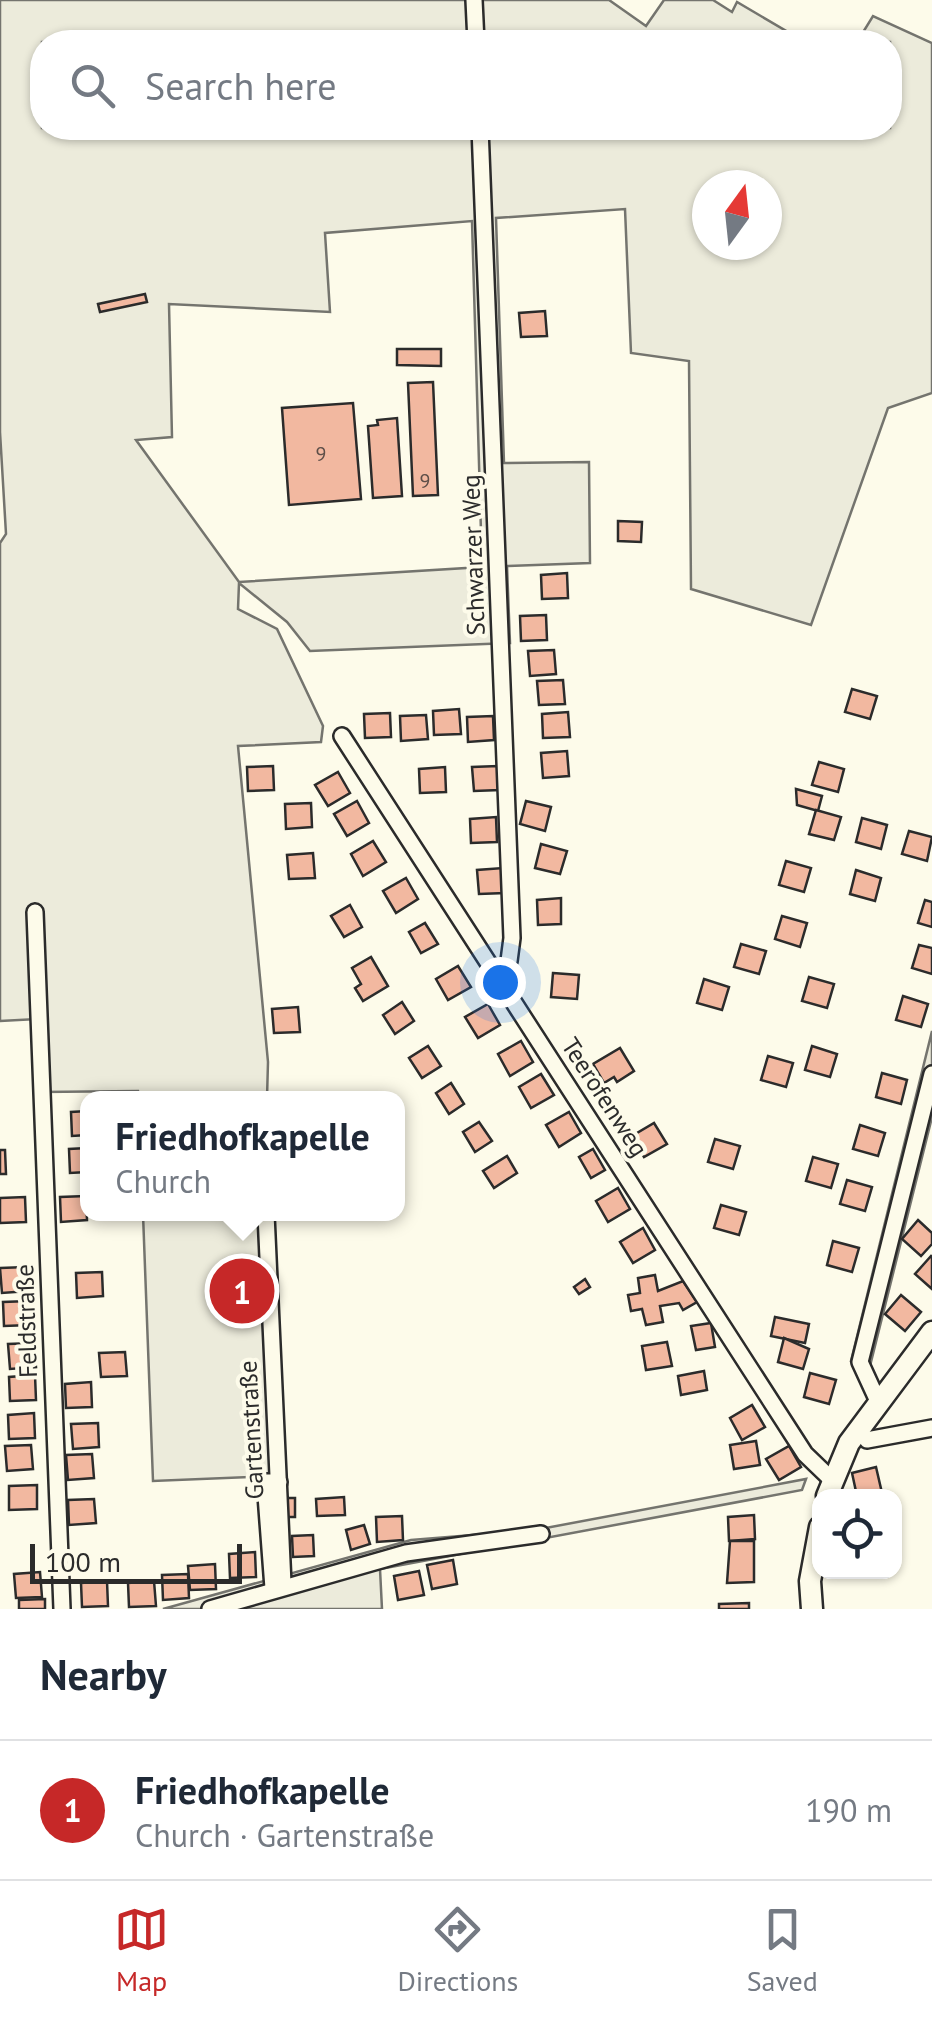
<!DOCTYPE html>
<meta charset="utf-8">
<style>
:root{--surface:#fff;--page:#f2f2f3;--text:#1f2937;--muted:#747a83;--line:#e0e1e3;--accent:#c62828}
body{margin:0;font-family:"PT Sans",sans-serif;background:var(--page);color:var(--text)}
.controls{position:absolute;right:30px;bottom:30px;display:grid;overflow:hidden;border-radius:20px;box-shadow:0 2px 8px #0004}
.controls button{width:90px;height:90px;display:grid;place-items:center;padding:0;border:0;border-bottom:2px solid var(--line);background:var(--surface);color:var(--text);font:50px sans-serif}
.compass{position:absolute;left:692px;top:170px;width:90px;height:90px;border-radius:50%;background:var(--surface);box-shadow:0 2px 8px #0004;rotate:15deg}
.scale{position:absolute;left:30px;bottom:25px;width:212px;box-sizing:border-box;padding-left:10px;border:5px solid #2b2b2b;border-top:0;font-size:28px;line-height:35px;white-space:nowrap;color:#2b2b2b;-webkit-text-stroke:8px #fdfbea;paint-order:stroke}
.you{position:absolute;left:500px;top:982px;width:35px;height:35px;margin:-25px;border:8px solid #fff;border-radius:50%;background:#1a73e8;box-shadow:0 0 0 15px #1a73e833}
.badge{display:grid;place-items:center;width:65px;height:65px;border-radius:50%;background:var(--accent);color:#fff;font-size:32px;font-weight:700}
.pin{position:absolute;translate:-50% -50%;border:5px solid #fff;box-shadow:0 2px 10px #0006}
.popup{position:absolute;left:80px;top:1091px;width:325px;height:130px;box-sizing:border-box;display:grid;place-content:center;border-radius:20px;background:var(--surface);filter:drop-shadow(0 2px 8px #0005);font-size:32px;white-space:nowrap;color:var(--muted)}
.popup b{font-size:38px;color:var(--text)}
.popup::after{content:'';position:absolute;left:50%;top:100%;margin-left:-20px;border:20px solid transparent;border-top-color:var(--surface)}
.list{margin:0;padding:0;list-style:none}
h2{display:flex;justify-content:space-between;align-items:center;height:130px;margin:0;padding:0 40px;font-size:42px}
h2 small{font-size:32px;font-weight:400;color:var(--muted)}
.list li{display:grid;grid-template-columns:65px 1fr auto;gap:30px;align-items:center;box-sizing:border-box;height:140px;padding:0 40px;border-top:2px solid var(--line)}
.list b{display:block;font-size:38px;white-space:nowrap}
.list p{margin:0;font-size:32px;white-space:nowrap;color:var(--muted)}
.list em{font-size:32px;font-style:normal;color:var(--muted)}
.icon{flex:none;width:55px;height:55px;fill:none;stroke:currentColor;stroke-width:2;stroke-linecap:round;stroke-linejoin:round}
.map{position:relative;flex:none;width:932px;height:1609px;overflow:hidden}
.search{position:absolute;background:var(--surface);box-shadow:0 2px 8px #0004;left:30px;right:30px;top:30px;height:110px;display:flex;align-items:center;gap:25px;box-sizing:border-box;padding:0 35px;border-radius:40px;color:var(--muted);font-size:38px}
.sheet{height:270px;background:var(--surface)}
nav{display:flex;justify-content:space-around;align-items:center;box-sizing:border-box;height:140px;border-top:2px solid var(--line);background:var(--surface);font-size:28px;color:var(--muted)}
nav a{display:grid;justify-items:center;gap:5px}
nav .on{color:var(--accent)}
.map>svg:first-child{display:block}
</style>
<div class="map">
<svg width="932" height="1609" viewBox="0 0 932 1609">
<rect width="100%" height="100%" fill="#fdfbea"/>
<!-- green -->
<g fill="#ecebdb" stroke="#74746e" stroke-width="2.5" fill-rule="evenodd">
<path d="M0,0H609L646,26L664,0H713L732,12L737,2L805,42H42V128H890V42H857L873,16L932,43V393L888,408L811,625L691,589L689,361L631,353L625,209L496,218L504,463L589,462L590,563L507,566L510,643L310,651L287,622L239,583L238,609L277,629L323,726L321,742L238,746L268,1062L267,1098H139L138,1091L41,1092L37,1019L0,1021V543L6,534L0,432ZM707,185H767V245H707ZM472,221L482,567L239,582L136,440L172,437L169,304L330,312L325,233Z"/>
<path d="M932,1031V1117L870,1366L851,1361Z"/>
<path d="M143,1214H260L272,1476L153,1481Z"/>
<path d="M806,1479L802,1490L380,1569L382,1609H163L411,1540L535,1530Z"/>
</g>
<!-- building -->
<g fill="#f2b8a0" stroke="#2b2b2b" stroke-width="2.5">
<path d="M145,294L147,302L100,312L98,304Z"/>
<path d="M545,311L547,336L521,337L519,313Z"/>
<path d="M397,349H441V366L397,365Z"/>
<path d="M433,382L438,495L413,496L408,383Z"/>
<path d="M353,403L361,499L289,505L282,408Z"/>
<path d="M397,418L402,496L373,498L368,426L378,425L377,420Z"/>
<path d="M618,521L642,522L641,542L618,541Z"/>
<path d="M567,573L568,598L542,599L541,575Z"/>
<path d="M546,615L547,640L521,641L520,616Z"/>
<path d="M554,650L556,674L530,676L528,651Z"/>
<path d="M563,680L565,704L539,705L537,681Z"/>
<path d="M852,689L877,696L870,719L845,712Z"/>
<path d="M459,709L461,734L434,735L433,711Z"/>
<path d="M568,712L570,737L543,738L542,714Z"/>
<path d="M390,713L391,737L365,738L364,714Z"/>
<path d="M426,715L428,739L401,741L400,716Z"/>
<path d="M493,716L494,740L468,742L467,717Z"/>
<path d="M567,751L569,776L543,778L541,753Z"/>
<path d="M819,762L844,769L838,792L812,785Z"/>
<path d="M273,766L274,790L248,791L247,767Z"/>
<path d="M498,766L500,790L474,791L472,767Z"/>
<path d="M445,767L446,792L420,793L419,769Z"/>
<path d="M338,772L350,793L328,806L315,785Z"/>
<path d="M796,789L822,796L818,811L797,805Z"/>
<path d="M357,801L369,823L347,836L334,814Z"/>
<path d="M526,801L551,807L545,831L520,824Z"/>
<path d="M311,803L312,827L286,829L285,804Z"/>
<path d="M816,810L841,817L834,840L809,834Z"/>
<path d="M496,817L497,842L471,843L470,819Z"/>
<path d="M862,818L887,825L881,849L856,842Z"/>
<path d="M909,831L932,837L927,861L902,854Z"/>
<path d="M373,841L386,862L363,876L351,854Z"/>
<path d="M541,844L567,851L560,874L535,868Z"/>
<path d="M313,853L315,878L289,879L287,855Z"/>
<path d="M786,861L811,868L804,892L779,885Z"/>
<path d="M503,868L505,893L479,894L477,870Z"/>
<path d="M856,870L881,878L875,901L850,894Z"/>
<path d="M406,878L418,899L396,913L383,891Z"/>
<path d="M561,898V924L538,925L537,900Z"/>
<path d="M925,900L932,902V927L918,923Z"/>
<path d="M350,905L362,927L344,937L331,916Z"/>
<path d="M782,916L807,923L800,947L775,939Z"/>
<path d="M425,923L438,944L421,953L409,932Z"/>
<path d="M741,944L766,951L759,974L734,967Z"/>
<path d="M919,945L932,948V974L912,968Z"/>
<path d="M371,957L388,986L363,1001L355,988L361,984L352,968Z"/>
<path d="M458,966L471,987L448,1000L436,979Z"/>
<path d="M553,973L579,975L577,999L551,997Z"/>
<path d="M809,977L834,984L827,1008L802,1001Z"/>
<path d="M704,979L729,987L722,1010L697,1003Z"/>
<path d="M903,996L928,1004L921,1027L896,1020Z"/>
<path d="M402,1002L414,1021L395,1034L383,1015Z"/>
<path d="M488,1004L500,1025L478,1038L465,1017Z"/>
<path d="M298,1007L300,1032L274,1033L272,1009Z"/>
<path d="M521,1041L533,1062L510,1076L498,1054Z"/>
<path d="M428,1046L441,1066L422,1078L409,1058Z"/>
<path d="M812,1046L837,1054L830,1077L805,1070Z"/>
<path d="M620,1048L634,1071L617,1082L614,1077L604,1083L593,1064Z"/>
<path d="M768,1056L793,1063L786,1087L761,1080Z"/>
<path d="M882,1073L907,1080L901,1104L876,1097Z"/>
<path d="M541,1074L554,1095L531,1108L519,1087Z"/>
<path d="M451,1083L464,1104L449,1114L436,1093Z"/>
<path d="M87,1111V1135L72,1136L71,1112Z"/>
<path d="M569,1112L581,1133L559,1147L546,1125Z"/>
<path d="M479,1122L492,1141L475,1152L463,1132Z"/>
<path d="M654,1123L667,1144L644,1157L632,1136Z"/>
<path d="M860,1125L885,1133L878,1156L853,1149Z"/>
<path d="M715,1139L740,1146L733,1169L708,1162Z"/>
<path d="M87,1148V1172L70,1173L69,1149Z"/>
<path d="M593,1149L605,1170L591,1178L579,1157Z"/>
<path d="M0,1150H5L6,1174H0Z"/>
<path d="M507,1156L517,1173L494,1188L483,1171Z"/>
<path d="M813,1157L838,1164L831,1188L806,1181Z"/>
<path d="M847,1180L872,1187L865,1211L840,1204Z"/>
<path d="M618,1188L630,1209L608,1222L596,1201Z"/>
<path d="M86,1196L87,1220L61,1222L60,1197Z"/>
<path d="M25,1197L26,1222L0,1223V1198Z"/>
<path d="M721,1205L746,1212L739,1235L714,1228Z"/>
<path d="M918,1220L932,1233V1244L921,1256L902,1239Z"/>
<path d="M643,1228L655,1250L633,1263L620,1242Z"/>
<path d="M833,1241L859,1248L852,1272L827,1265Z"/>
<path d="M931,1256L932,1257V1289L915,1274Z"/>
<path d="M26,1267L28,1291L2,1293L0,1268Z"/>
<path d="M102,1272L103,1296L77,1298L76,1273Z"/>
<path d="M655,1275L658,1291L683,1281L697,1302L683,1310L679,1303L660,1306L663,1322L646,1325L642,1309L631,1311L628,1295L640,1293L638,1278Z"/>
<path d="M238,1277H244L247,1296H237Z"/>
<path d="M585,1279L590,1287L579,1294L574,1287Z"/>
<path d="M901,1295L921,1312L905,1331L885,1314Z"/>
<path d="M29,1301L30,1325L4,1326L3,1302Z"/>
<path d="M775,1317L809,1324L805,1343L771,1336Z"/>
<path d="M711,1323L715,1347L696,1350L691,1326Z"/>
<path d="M784,1338L809,1349L803,1369L778,1362Z"/>
<path d="M667,1342L672,1366L646,1370L642,1346Z"/>
<path d="M34,1343L36,1367L10,1369L8,1344Z"/>
<path d="M125,1352L127,1376L101,1377L99,1353Z"/>
<path d="M704,1371L707,1390L681,1395L678,1376Z"/>
<path d="M810,1373L836,1380L829,1404L804,1397Z"/>
<path d="M35,1375L36,1400L10,1401L9,1377Z"/>
<path d="M91,1382L92,1407L66,1408L65,1384Z"/>
<path d="M752,1405L765,1427L742,1440L730,1418Z"/>
<path d="M34,1413L35,1438L9,1439L8,1415Z"/>
<path d="M98,1423L99,1447L73,1449L71,1424Z"/>
<path d="M756,1441L760,1465L734,1469L730,1445Z"/>
<path d="M31,1445L33,1469L7,1471L5,1446Z"/>
<path d="M789,1446L801,1467L779,1480L766,1459Z"/>
<path d="M92,1454L94,1478L68,1480L66,1455Z"/>
<path d="M876,1467L882,1493L857,1496L852,1473Z"/>
<path d="M37,1485V1509L9,1510V1486Z"/>
<path d="M344,1497L345,1515L317,1516L316,1499Z"/>
<rect x="285" y="1498" width="10" height="19"/>
<path d="M94,1499L96,1523L69,1525L68,1500Z"/>
<path d="M754,1515L755,1539L729,1541L728,1517Z"/>
<path d="M402,1516L403,1540L377,1542L376,1517Z"/>
<path d="M364,1525L370,1544L351,1550L346,1530Z"/>
<path d="M313,1535L314,1556L293,1557L292,1536Z"/>
<path d="M730,1541H754V1582L727,1583Z"/>
<path d="M255,1552L256,1577L230,1578L229,1554Z"/>
<path d="M453,1560L457,1584L432,1589L427,1565Z"/>
<path d="M215,1564L216,1589L190,1590L188,1566Z"/>
<path d="M419,1571L424,1595L398,1600L394,1576Z"/>
<path d="M40,1572L42,1597L16,1598L14,1574Z"/>
<path d="M188,1574L189,1598L163,1600L162,1575Z"/>
<path d="M107,1581L108,1606L82,1607L81,1583Z"/>
<path d="M154,1581L156,1606L129,1607L128,1583Z"/>
<path d="M45,1599V1609H19V1600Z"/>
<path d="M749,1603V1609H719V1604Z"/>
</g>
<g fill="none" stroke-linecap="round" stroke-linejoin="round">
<defs>
<g id="minor">
<path d="M474,0L476,42"/>
<path d="M480,128L512,938L509,961L499,978"/>
<path d="M342,736L805,1454L832,1480"/>
<path d="M35,912L62,1609"/>
<path d="M266,1214L283,1584"/>
<path d="M877,1399L860,1362L932,1074"/>
<path d="M867,1440L932,1428"/>
<path d="M273,1588L265,1482H279"/>
<path d="M210,1609L406,1553L541,1534"/>
</g>
<g id="major">
<path d="M827,1496L849,1443L932,1332"/>
<path d="M812,1609L810,1581L820,1527"/>
</g>
</defs>
<!-- minor casing -->
<use href="#minor" stroke="#2b2b2b" stroke-width="20"/>
<!-- major casing -->
<use href="#major" stroke="#2b2b2b" stroke-width="25"/>
<!-- minor -->
<use href="#minor" stroke="#fdfbea" stroke-width="15"/>
<!-- major -->
<use href="#major" stroke="#fdfbea" stroke-width="20"/>
</g>
<g text-anchor="middle" dominant-baseline="central" stroke-width="8" stroke-linejoin="round" paint-order="stroke">
<!-- number labels -->
<g font-size="20" fill="#5d4e48">
<text x="321" y="454">9</text>
<text x="425" y="481">9</text>
</g>
<!-- street labels -->
<g font-size="25" fill="#2b2b2b" stroke="#fdfbea">
<text transform="translate(473 555) rotate(-92)">Schwarzer Weg</text>
<text transform="translate(605 1097) rotate(57)">Teerofenweg</text>
<text transform="translate(26 1321) rotate(-92)">Feldstraße</text>
<text transform="translate(251 1430) rotate(-93)">Gartenstraße</text>
</g>
</g>
</svg>
<div class="controls">
<button><svg class="icon" aria-label="locate" viewBox="0 0 24 24"><circle cx="12" cy="12" r="6"/><path d="M12 2v4M12 18v4M2 12h4M18 12h4"/></svg></button>
</div>
<svg class="compass" viewBox="-18 -18 36 36"><path d="M0-13l5 13h-10z" fill="#e53935"/><path d="M0 13l5-13h-10z" fill="#747a83"/></svg>
<div class="scale">100 m</div>
<div class="you"></div>
<div class="pin badge" style="left:242px;top:1291px">1</div>
<div class="popup"><b>Friedhofkapelle</b>Church</div>
<div class="search"><svg class="icon" aria-label="search" viewBox="0 0 24 24"><circle cx="10" cy="10" r="6"/><path d="M15 15l6 6"/></svg>Search here</div>
</div>
<section class="sheet">
<h2>Nearby<small></small></h2>
<ul class="list">
<li><span class="badge">1</span><div><b>Friedhofkapelle</b><p>Church · Gartenstraße</p></div><em>190 m</em></li>
</ul>
</section>
<nav>
<a class="on"><svg class="icon" aria-label="map" viewBox="0 0 24 24"><path d="M3 6l6-2 6 2 6-2v14l-6 2-6-2-6 2zM9 4v14M15 6v14"/></svg>Map</a>
<a><svg class="icon" aria-label="directions" viewBox="0 0 24 24"><path d="M12 3l9 9-9 9-9-9zM9 14v-3h6M13 9l2 2-2 2"/></svg>Directions</a>
<a><svg class="icon" aria-label="saved" viewBox="0 0 24 24"><path d="M7 4h10v16l-5-4-5 4z"/></svg>Saved</a>
</nav>
